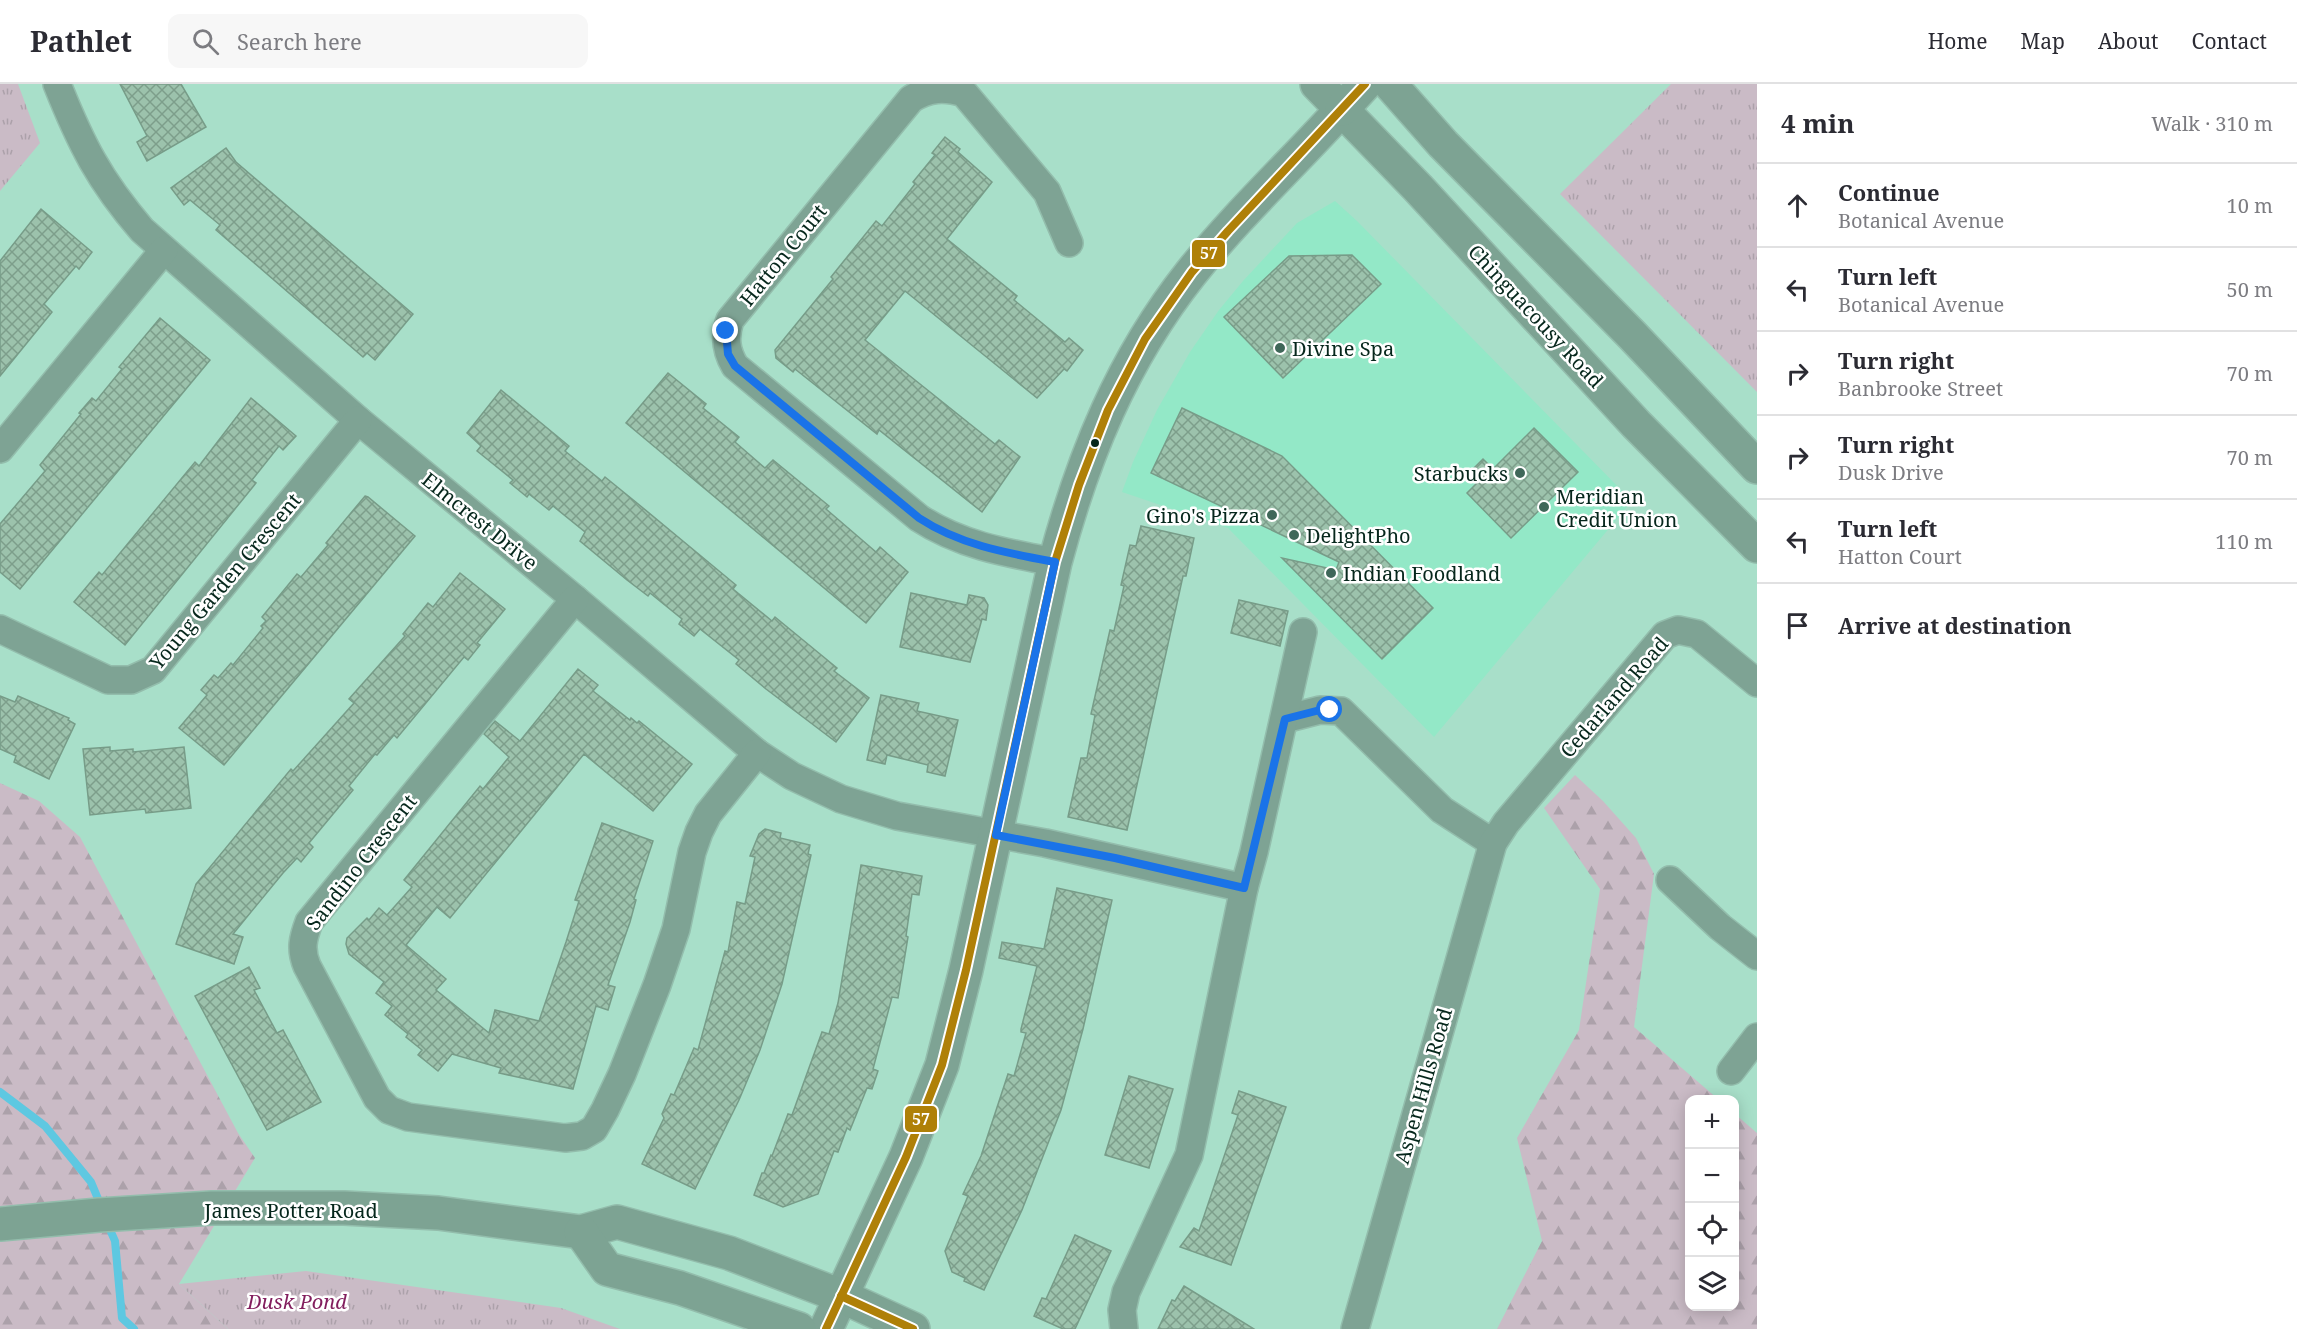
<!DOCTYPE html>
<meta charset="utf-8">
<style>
:root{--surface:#fff;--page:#f7f7f7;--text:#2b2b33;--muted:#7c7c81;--line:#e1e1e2}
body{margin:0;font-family:"Noto Serif",serif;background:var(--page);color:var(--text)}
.controls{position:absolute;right:18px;bottom:18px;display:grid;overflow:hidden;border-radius:12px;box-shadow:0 3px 15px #0003}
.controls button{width:54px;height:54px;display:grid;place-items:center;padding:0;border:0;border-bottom:2px solid var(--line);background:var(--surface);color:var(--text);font:30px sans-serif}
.stop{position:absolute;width:18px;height:18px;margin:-14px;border:4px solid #1a73e8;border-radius:50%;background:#fff}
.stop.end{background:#1a73e8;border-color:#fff;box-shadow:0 2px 6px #0008}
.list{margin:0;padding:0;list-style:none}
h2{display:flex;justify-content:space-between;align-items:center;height:78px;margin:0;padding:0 24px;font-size:26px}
h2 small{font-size:20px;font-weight:400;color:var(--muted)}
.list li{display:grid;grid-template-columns:39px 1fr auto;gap:18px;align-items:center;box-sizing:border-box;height:84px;padding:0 24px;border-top:2px solid var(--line)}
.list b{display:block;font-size:22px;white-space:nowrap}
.list p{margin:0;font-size:20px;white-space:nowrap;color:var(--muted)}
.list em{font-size:20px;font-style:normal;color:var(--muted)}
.icon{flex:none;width:33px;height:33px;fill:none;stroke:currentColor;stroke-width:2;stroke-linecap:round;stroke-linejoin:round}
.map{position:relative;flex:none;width:1757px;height:1245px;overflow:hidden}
header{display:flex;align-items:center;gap:36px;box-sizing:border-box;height:84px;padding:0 30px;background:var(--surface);border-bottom:2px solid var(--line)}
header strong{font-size:28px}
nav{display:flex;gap:33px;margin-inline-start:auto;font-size:21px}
.search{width:420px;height:54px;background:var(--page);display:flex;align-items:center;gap:15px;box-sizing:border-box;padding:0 21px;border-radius:12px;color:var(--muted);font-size:22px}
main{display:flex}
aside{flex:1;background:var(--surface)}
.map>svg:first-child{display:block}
</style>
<header>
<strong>Pathlet</strong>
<div class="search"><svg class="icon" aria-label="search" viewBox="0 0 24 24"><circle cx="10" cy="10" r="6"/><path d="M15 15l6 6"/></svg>Search here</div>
<nav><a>Home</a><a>Map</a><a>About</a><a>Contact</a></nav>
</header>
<main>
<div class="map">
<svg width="1757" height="1245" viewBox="0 0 1757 1245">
<defs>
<pattern id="forest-firs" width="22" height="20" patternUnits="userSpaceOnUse" patternTransform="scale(1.5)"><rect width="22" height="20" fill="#cabbc6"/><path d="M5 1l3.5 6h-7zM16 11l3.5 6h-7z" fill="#aca1aa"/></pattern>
<pattern id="park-tufts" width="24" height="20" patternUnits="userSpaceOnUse" patternTransform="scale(1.5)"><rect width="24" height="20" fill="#cabbc6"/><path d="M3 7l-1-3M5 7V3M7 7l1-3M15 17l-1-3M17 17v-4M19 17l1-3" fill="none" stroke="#aca1aa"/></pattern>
<pattern id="building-cross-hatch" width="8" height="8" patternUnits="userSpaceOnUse" patternTransform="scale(1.5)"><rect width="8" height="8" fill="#9cc2ac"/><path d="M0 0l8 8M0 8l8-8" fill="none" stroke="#7d9e8b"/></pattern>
</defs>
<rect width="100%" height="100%" fill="#a8dfc9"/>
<!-- built -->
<path fill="#93e8c7" d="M1335,117L1357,137L1632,417L1434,653L1228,444L1122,408L1133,378L1157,326L1190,268L1219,226L1243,197L1297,139Z"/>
<!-- forest -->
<g fill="url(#forest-firs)">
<path d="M1575,691L1603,717L1636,754L1654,790L1634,943L1718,1015L1690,1016V1222H1734L1735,1030L1757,1049V1245H1497L1542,1157L1517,1054L1579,946L1600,805L1544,724Z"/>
<path d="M0,699L39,717L80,753L238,1049L255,1074L179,1200L228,1245H0Z"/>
</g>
<!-- park -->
<g fill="url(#park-tufts)">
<path d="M0,0H18L40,59L0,107Z"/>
<path d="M1671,0H1757V308L1560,110Z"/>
<path d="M306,1187L561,1224L620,1245H228L179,1200Z"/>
</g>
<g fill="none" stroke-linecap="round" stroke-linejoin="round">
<!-- stream -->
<g stroke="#5ec8e1" stroke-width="8">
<path d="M0,1008L45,1042L91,1098L101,1122"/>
<path d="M107,1139L115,1157L122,1234L134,1245"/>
</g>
</g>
<!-- building -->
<g fill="url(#building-cross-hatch)" stroke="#779c88" stroke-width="1.5">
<path d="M120,0H181L206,43L147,77L137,58L147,52Z"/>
<path d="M945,53L960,65L958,68L992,98L947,155L1017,212L1014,216L1065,258L1069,254L1083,266L1067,287L1064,285L1037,314L905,207L865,256L995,360L999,356L1020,373L982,428L879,346L877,350L795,285L793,288L776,274L775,266L833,195L831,193L876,137L882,142L915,100L913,98L935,71L932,69Z"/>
<path d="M226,64L236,78L413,230L375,276L367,269L363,273L216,146L220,141L190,116L184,121L171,104Z"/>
<path d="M41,125L92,168L79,185L76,182L44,220L52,228L0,292V177Z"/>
<path d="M1352,171L1381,200L1283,294L1224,233L1289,172Z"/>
<path d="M160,234L210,276L20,505L0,488V440L45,387L40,381L81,330L79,329L92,314L96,317L122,285L119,283Z"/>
<path d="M668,289L706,320L703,324L739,353L735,358L765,384L773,376L829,422L826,425L876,468L880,463L908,488L866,539L626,339Z"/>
<path d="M501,306L569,362L565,367L602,397L605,393L637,419L736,501L733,505L772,537L775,533L837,584L834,587L869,614L836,658L766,605L736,580L739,576L700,545L694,552L679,540L682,535L650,509L648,512L627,496L580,457L585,448L553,422L549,426L529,410L527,413L510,399L513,396L477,367L481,362L467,349Z"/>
<path d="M251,314L296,352L283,366L279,362L252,396L256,399L125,561L74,518L99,488L102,491L195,378L199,382Z"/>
<path d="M1182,324L1282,372L1433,524L1382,575L1282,474L1336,486L1339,478L1151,389Z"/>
<path d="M1534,344L1578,388L1511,454L1467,409L1478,398L1469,389L1483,375L1493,385Z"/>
<path d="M365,412L368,413L415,452L224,681L179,644L207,611L201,606L214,591L218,594L231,579L233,581L263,544L261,542L266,537L262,533L297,490L301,493L328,461L326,459Z"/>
<path d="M1141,442L1194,454L1186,492H1183L1127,746L1068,733L1081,674H1087L1095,631L1091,630L1110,546L1114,547L1124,502L1121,501L1130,461L1136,462Z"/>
<path d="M460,489L505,525L477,559L480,561L468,576L464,573L397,654L394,651L377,671L375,670L349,702L353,706L309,759L313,763L301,778L297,774L283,789L233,850L243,853L234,880L176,860L196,800L291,685L293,687L354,619L349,615L405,552L403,550L428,519L433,523Z"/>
<path d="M911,509L967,521L969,511L984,514L988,521L986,536L982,535L970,578L900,563Z"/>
<path d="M1239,516L1288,527L1280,562L1231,549Z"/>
<path d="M578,585L598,601L593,607L630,636L631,634L637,639L639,637L692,680L653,727L584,670L450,834L437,823L406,861L446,895L436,906L489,949L495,926L539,937L566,858L579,817L575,816L602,739L653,757L634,815L636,816L630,838L608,901L615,903L608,926L596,922L573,1005L499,989L501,984L452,970L438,987L418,971L422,966L406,953L408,950L385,931L392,922L376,909L384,898L349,870L346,860L347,854L367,834L369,836L379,824L387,831L412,803L404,796L480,702L483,705L509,673L484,650L495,637L520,657Z"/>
<path d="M881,611L919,619L917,627L958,636L945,692L927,688L928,681L887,671L885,680L867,676Z"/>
<path d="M0,612L15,618L18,612L69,634L68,636L75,640L49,695L14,678L16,672L0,665Z"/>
<path d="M110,663V667L133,665V668L184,663L191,724L146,729L145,725L90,731L83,665Z"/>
<path d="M765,745L781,749L780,754L810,761L808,770L811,771L782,900L760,966L739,1016L695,1105L642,1080L664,1034L662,1030L671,1010L674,1011L694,964L698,966L725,867L728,868L737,818L745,820L755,773L750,772L759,750Z"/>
<path d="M861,781L922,792L919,811L912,810L906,852L908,853L898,914L892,913L873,985L878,987L872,1005L867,1004L850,1046L847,1044L838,1068L834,1067L818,1110L783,1123L754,1111L762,1089H764L771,1071L772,1072L788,1030L792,1031L822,948L829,950L838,919Z"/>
<path d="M1057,804L1112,816L1083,945L1061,1026L1022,1126L984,1206L964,1197L965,1194L952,1188L945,1167L968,1112L963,1110L981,1072L1008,990L1014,992L1026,949L1021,948V945L1037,882L999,874L1002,858L1044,865Z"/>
<path d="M249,883L260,904L254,906L277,949L283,946L321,1018L267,1046L195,912Z"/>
<path d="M1129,992L1173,1005L1149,1084L1105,1071Z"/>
<path d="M1239,1007L1286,1023L1231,1181L1180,1163L1194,1144L1199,1147L1238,1031L1232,1029Z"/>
<path d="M1075,1151L1111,1167L1075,1245H1063L1034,1232L1042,1214L1046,1215Z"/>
<path d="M1184,1202L1254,1245H1158L1172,1216L1175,1217Z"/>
</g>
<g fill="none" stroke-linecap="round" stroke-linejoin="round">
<defs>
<g id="minor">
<path d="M57,0C81,60 99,96 142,146L358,336L575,515L757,669L792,692L841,715L897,732L1045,759L1244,804"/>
<path d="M0,365L164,166"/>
<path d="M1055,478C1006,469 960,461 919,434L735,282C726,267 724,253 730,236L911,15C929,4 944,3 964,9L1047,108L1069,159"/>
<path d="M575,515L309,838C303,854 300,865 307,882L377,1014L389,1026L408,1033L565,1054L582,1052L594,1045L605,1026L622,990L657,901L676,845L692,768L699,748L708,730L757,669"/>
<path d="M0,545L108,596H131L153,586L358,336"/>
<path d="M1285,635L1320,626L1341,627L1442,726L1493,759"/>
<path d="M1670,796L1720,843L1757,872"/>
<path d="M1731,987L1757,953"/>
<path d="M1124,1245L1122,1226L1126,1208L1189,1071L1244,804L1254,768L1303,548"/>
<path d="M1355,1245L1493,759L1506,739L1665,551L1678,546L1697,550L1757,599"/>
</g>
<path id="tertiary" d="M826,1245L906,1073L942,981L966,886L1055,478C1083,373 1122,276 1191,189C1237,131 1292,80 1342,25"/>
<g id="secondary">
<path d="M1317,0L1418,104L1636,340L1757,462"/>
<path d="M1390,0L1443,60L1632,251L1757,383"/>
<path d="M1342,25L1365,0"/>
<path d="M0,1140L99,1131L212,1124H344L438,1129L581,1148L617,1138L729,1169L841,1212L913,1245"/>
<path d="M581,1148L607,1185L680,1204L799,1245"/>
</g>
</defs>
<!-- minor casing -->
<use href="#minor" stroke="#93bdac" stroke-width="30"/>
<!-- tertiary casing -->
<use href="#tertiary" stroke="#93bdac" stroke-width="36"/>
<!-- secondary casing -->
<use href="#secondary" stroke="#93bdac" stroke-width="36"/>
<!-- minor -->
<use href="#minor" stroke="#7ea394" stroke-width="27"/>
<!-- tertiary -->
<use href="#tertiary" stroke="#7ea394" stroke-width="33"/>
<!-- secondary -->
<use href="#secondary" stroke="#7da393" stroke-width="33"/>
<defs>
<g id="bus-1">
<path d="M841,1212L913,1245"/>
<path d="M826,1245L906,1073L942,981L966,886L1055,478L1079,401L1108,326L1145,255L1192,188L1228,147L1365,0"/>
</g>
</defs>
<!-- bus-1 casing -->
<use href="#bus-1" stroke="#fff" stroke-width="12"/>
<!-- bus-1 -->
<use href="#bus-1" stroke="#af8008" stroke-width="8"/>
</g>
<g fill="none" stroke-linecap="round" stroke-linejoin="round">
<!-- route -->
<path stroke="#1a73e8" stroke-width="8" d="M726,247L728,270L735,282L919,434C960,461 1007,469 1055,478L996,751L1115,774L1244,804L1285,635L1320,626H1330"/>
</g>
<!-- markers -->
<g fill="#3f6759" stroke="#fff" stroke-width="2">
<circle cx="1280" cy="264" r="6"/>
<circle cx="1520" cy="389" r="6"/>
<circle cx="1544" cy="423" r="6"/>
<circle cx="1272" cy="431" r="6"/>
<circle cx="1294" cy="451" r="6"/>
<circle cx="1331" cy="489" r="6"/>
</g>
<circle fill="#06271c" stroke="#fff" stroke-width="2" cx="1095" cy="359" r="5"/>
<g text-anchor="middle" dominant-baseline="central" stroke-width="5" stroke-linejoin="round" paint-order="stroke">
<!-- street labels -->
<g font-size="20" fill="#06271c" stroke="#fff">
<text transform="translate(783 171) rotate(-51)">Hatton Court</text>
<text transform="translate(1536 232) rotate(47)">Chinguacousy Road</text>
<text transform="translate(480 437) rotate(39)">Elmcrest Drive</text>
<text transform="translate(225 497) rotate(-50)">Young Garden Crescent</text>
<text transform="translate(1614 613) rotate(-49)">Cedarland Road</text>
<text transform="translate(361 778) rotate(-52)">Sandino Crescent</text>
<text transform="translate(1423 1002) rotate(-74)">Aspen Hills Road</text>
<text x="291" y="1126">James Potter Road</text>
</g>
<!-- poi labels -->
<g font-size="20" fill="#06271c" stroke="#fff" text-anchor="start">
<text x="1292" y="264">Divine Spa</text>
<text x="1508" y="389" text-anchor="end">Starbucks</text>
<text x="1556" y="412">Meridian<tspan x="1556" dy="23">Credit Union</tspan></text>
<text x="1260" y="431" text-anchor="end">Gino's Pizza</text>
<text x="1306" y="451">DelightPho</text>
<text x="1343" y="489">Indian Foodland</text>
</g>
<!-- park labels -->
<g font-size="20" font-style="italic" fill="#821e5e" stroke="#fff">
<text x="297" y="1217">Dusk Pond</text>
</g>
</g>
<g stroke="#fff" stroke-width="2">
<rect x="1191" y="155" width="35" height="29" rx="6" fill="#af8008"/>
<rect x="904" y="1021" width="34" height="28" rx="6" fill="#af8008"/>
</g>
<g font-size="16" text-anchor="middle" font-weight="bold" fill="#fff">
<text x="1209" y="175">57</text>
<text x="921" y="1041">57</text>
</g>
</svg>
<div class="controls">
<button>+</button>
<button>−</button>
<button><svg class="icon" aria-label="locate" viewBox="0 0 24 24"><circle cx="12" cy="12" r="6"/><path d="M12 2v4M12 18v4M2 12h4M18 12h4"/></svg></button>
<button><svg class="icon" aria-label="layers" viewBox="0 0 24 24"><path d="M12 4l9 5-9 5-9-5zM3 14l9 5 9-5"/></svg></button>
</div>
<div class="stop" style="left:1330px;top:626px"></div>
<div class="stop end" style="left:726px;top:247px"></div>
</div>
<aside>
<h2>4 min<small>Walk · 310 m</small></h2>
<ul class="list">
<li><svg class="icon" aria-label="ahead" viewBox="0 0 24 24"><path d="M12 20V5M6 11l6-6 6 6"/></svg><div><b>Continue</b><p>Botanical Avenue</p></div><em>10 m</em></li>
<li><svg class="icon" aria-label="left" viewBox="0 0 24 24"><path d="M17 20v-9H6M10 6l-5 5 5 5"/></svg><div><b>Turn left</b><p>Botanical Avenue</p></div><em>50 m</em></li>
<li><svg class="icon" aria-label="right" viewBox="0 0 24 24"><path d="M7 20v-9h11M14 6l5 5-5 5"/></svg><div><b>Turn right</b><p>Banbrooke Street</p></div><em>70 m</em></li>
<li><svg class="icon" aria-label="right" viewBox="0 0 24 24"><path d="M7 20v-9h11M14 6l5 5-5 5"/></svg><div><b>Turn right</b><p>Dusk Drive</p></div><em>70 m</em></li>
<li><svg class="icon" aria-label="left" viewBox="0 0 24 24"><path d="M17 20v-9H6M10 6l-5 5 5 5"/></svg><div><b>Turn left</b><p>Hatton Court</p></div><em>110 m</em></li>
<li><svg class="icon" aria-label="arrive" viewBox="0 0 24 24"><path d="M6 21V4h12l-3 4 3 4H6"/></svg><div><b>Arrive at destination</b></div></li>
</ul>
</aside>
</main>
